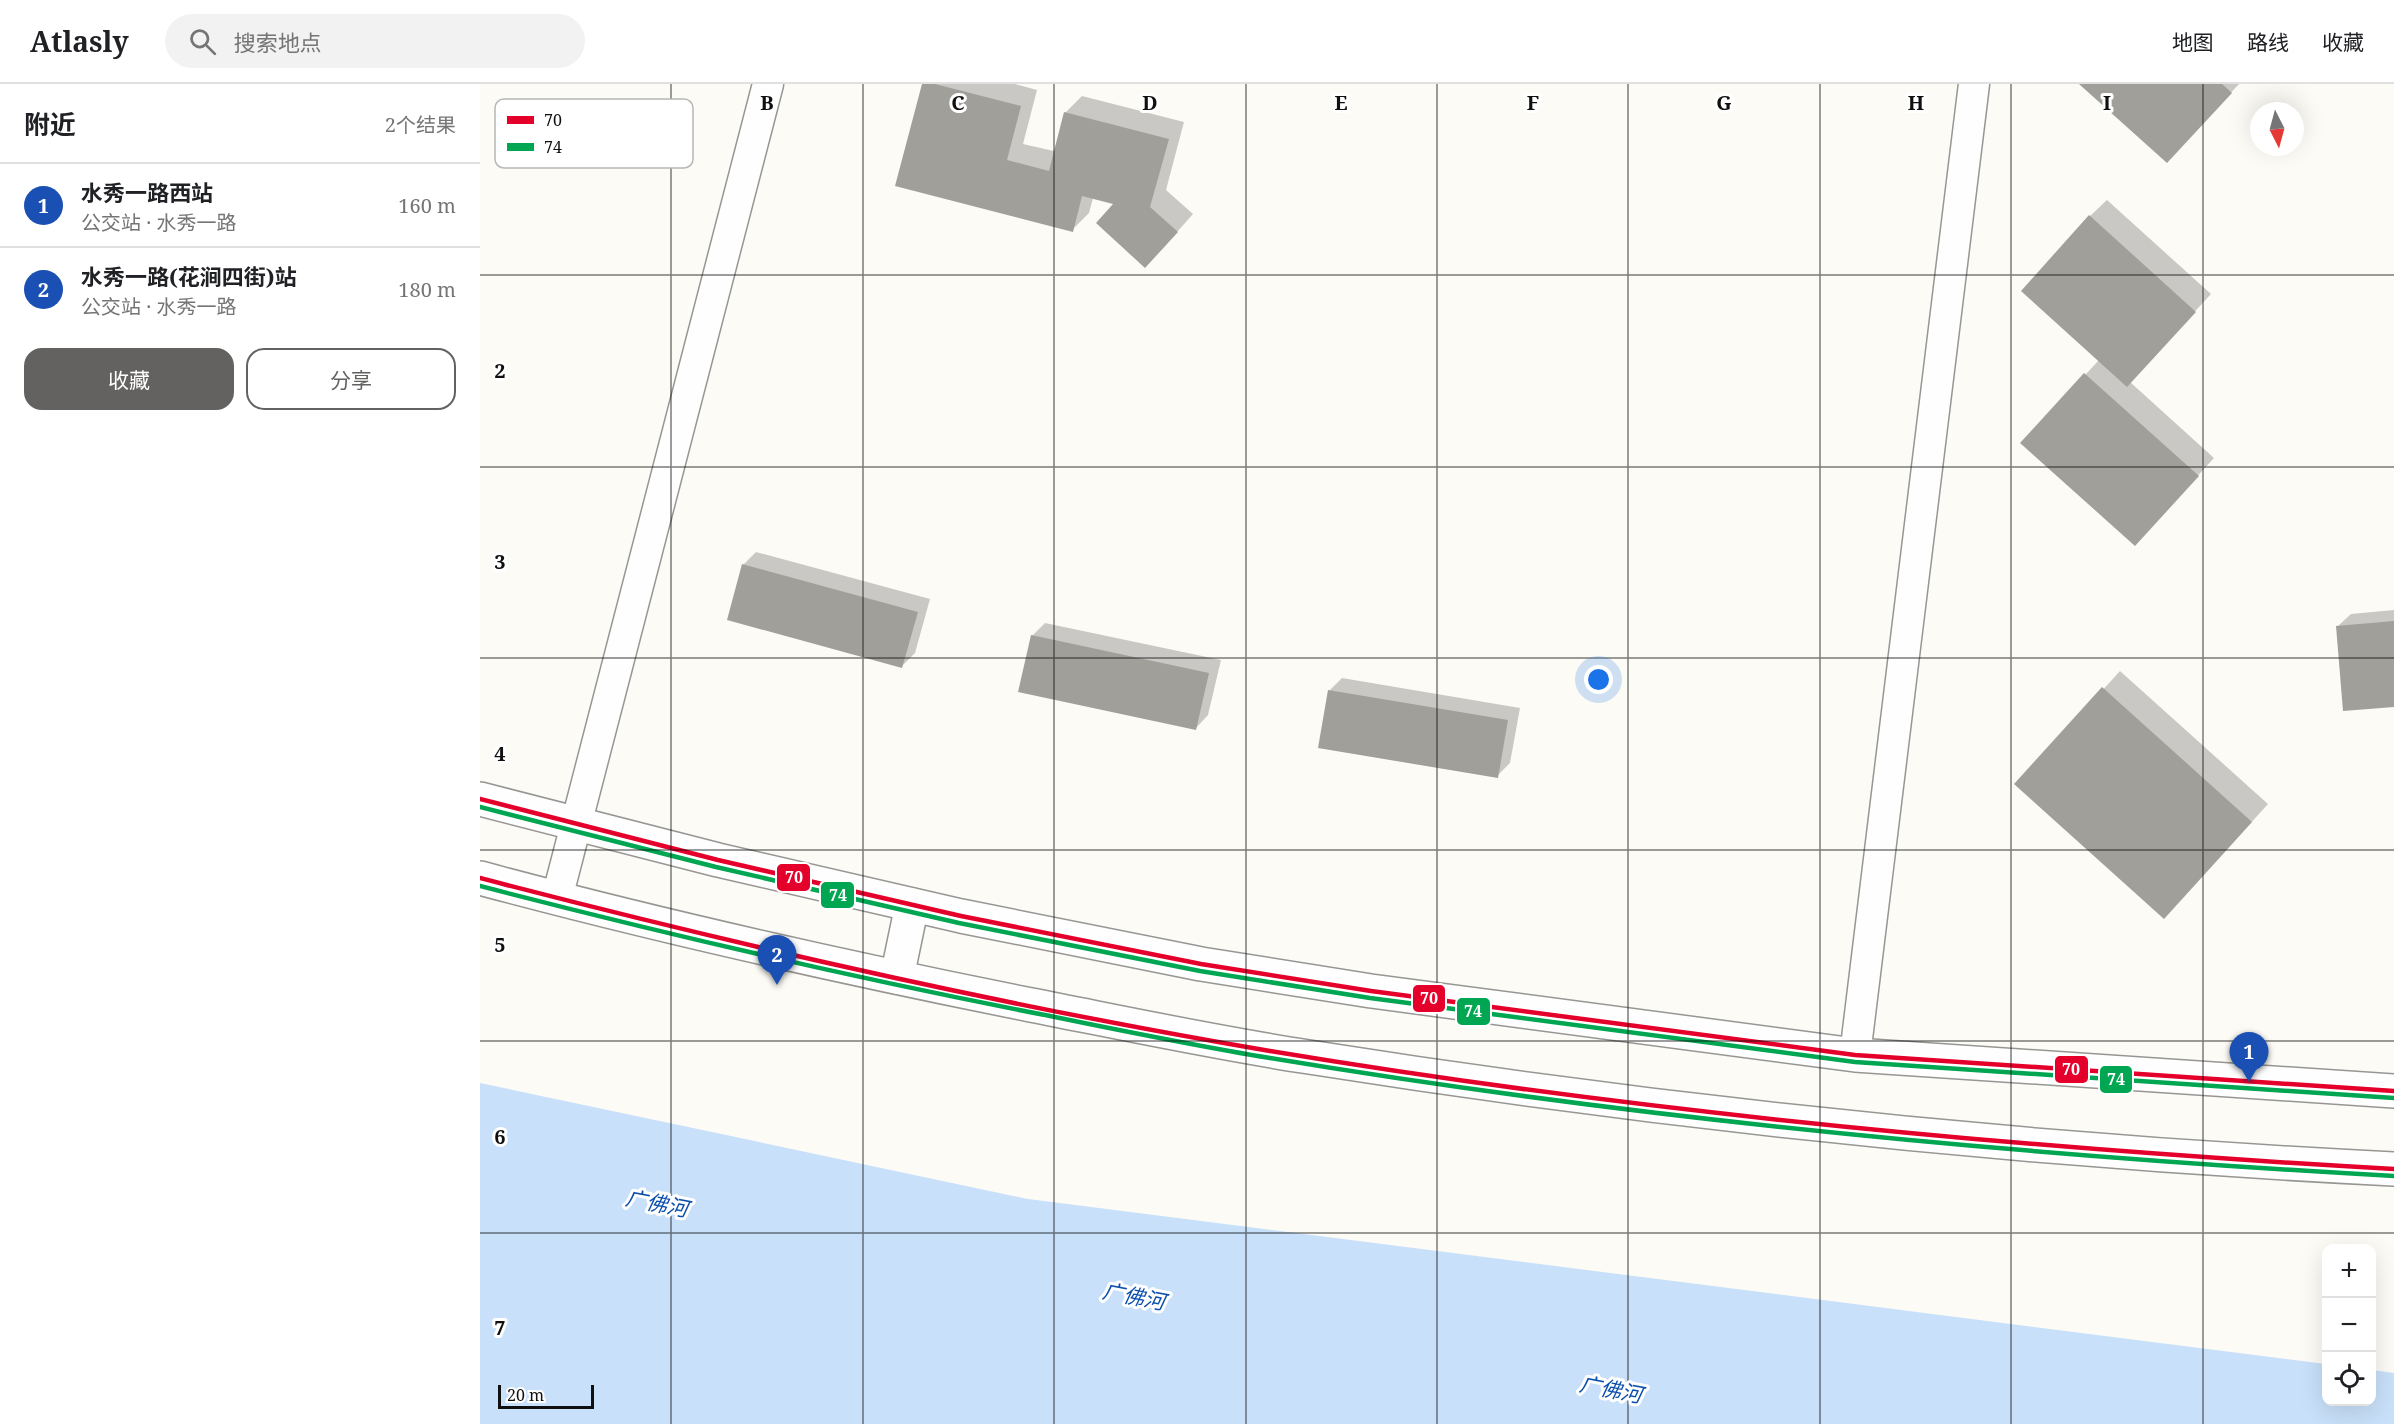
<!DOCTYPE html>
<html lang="zh">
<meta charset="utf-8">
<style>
:root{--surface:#fff;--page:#f2f2f2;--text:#202124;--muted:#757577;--line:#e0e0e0;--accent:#636260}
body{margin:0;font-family:"Noto Serif","Noto Sans SC",serif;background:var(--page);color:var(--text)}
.controls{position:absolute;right:18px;bottom:18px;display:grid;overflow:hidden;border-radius:12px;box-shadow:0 6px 24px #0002}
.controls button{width:54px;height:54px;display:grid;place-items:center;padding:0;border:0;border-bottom:2px solid var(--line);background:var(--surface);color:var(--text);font:30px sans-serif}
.compass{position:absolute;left:1770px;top:18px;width:54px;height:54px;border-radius:50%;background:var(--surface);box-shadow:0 6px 24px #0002;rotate:174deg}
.scale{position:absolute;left:18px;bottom:15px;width:96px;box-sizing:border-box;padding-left:6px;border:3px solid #101010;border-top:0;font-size:16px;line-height:21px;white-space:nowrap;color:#101010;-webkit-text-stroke:4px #fff;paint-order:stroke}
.you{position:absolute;left:1119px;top:596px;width:21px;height:21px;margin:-15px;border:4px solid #fff;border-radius:50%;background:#1a73e8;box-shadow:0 0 0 9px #1a73e833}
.badge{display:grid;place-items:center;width:39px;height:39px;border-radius:50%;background:var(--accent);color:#fff;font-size:20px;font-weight:700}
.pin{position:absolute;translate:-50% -50px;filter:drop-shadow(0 2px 3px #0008)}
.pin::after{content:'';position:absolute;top:32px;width:21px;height:18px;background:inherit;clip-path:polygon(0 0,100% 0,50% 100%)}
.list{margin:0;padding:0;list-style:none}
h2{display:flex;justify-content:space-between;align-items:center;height:78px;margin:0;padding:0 24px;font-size:26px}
h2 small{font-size:20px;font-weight:400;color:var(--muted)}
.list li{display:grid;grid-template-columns:39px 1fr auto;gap:18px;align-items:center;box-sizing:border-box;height:84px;padding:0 24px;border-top:2px solid var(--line)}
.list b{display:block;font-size:22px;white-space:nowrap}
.list p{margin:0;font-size:20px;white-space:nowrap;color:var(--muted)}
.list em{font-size:20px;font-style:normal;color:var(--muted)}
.actions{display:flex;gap:12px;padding:18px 24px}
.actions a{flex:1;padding:14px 0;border:2px solid var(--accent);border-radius:18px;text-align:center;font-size:21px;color:var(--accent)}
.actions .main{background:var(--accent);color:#fff}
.icon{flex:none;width:33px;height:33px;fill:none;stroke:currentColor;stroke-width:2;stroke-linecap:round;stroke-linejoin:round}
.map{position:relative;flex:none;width:1914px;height:1340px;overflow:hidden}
header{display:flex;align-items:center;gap:36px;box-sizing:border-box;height:84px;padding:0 30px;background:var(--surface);border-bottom:2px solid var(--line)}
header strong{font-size:28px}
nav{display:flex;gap:33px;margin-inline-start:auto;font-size:21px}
.search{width:420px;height:54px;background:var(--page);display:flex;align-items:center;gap:15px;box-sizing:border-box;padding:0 21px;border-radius:33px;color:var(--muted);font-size:22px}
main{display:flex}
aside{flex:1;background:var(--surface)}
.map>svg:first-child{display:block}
</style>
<header>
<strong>Atlasly</strong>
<div class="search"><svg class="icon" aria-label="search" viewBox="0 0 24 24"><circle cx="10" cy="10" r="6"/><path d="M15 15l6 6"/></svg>搜索地点</div>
<nav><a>地图</a><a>路线</a><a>收藏</a></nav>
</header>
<main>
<aside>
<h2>附近<small>2个结果</small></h2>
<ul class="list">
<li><span class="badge" style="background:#1a4fb4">1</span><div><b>水秀一路西站</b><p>公交站 · 水秀一路</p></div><em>160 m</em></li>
<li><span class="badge" style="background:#1a4fb4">2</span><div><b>水秀一路(花涧四街)站</b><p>公交站 · 水秀一路</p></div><em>180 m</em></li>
</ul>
<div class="actions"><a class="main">收藏</a><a>分享</a></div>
</aside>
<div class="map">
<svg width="1914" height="1340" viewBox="0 0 1914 1340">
<rect width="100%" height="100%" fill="#fcfbf5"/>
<!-- water -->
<path fill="#c8e0f9" d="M0,999L548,1115L1846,1280V1318H1892V1286L1914,1289V1340H0Z"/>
<!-- shadow -->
<g fill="#0003">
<path d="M444,0H535L557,6L543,60L574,67L585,29L602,12L704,38L686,106L713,130L682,165L636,119L613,114L609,129L592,146Z"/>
<path d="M1601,0H1759L1703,60Z"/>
<path d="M1627,116L1731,210L1650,298L1734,374L1671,443L1542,359L1619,276L1610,132Z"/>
<path d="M276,468L450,515L435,569L422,582L263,481Z"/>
<path d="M1914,526V622L1858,542L1871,530Z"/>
<path d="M565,539L741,576L728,631L716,644L552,552Z"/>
<path d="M1640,587L1788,720L1701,816L1537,700Z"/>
<path d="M862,594L1040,624L1030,679L1017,692L849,607Z"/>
</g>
<!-- building -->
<g fill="#a09f9a">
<path d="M442,0H455L541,22L527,76L569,87L584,28L689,55L670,123L698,148L665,184L616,139L633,120L602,112L593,148L415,102Z"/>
<path d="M1599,0H1742L1752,9L1687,79Z"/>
<path d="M1609,131L1716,228L1647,303L1541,207Z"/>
<path d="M1604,289L1719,392L1655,462L1540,359Z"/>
<path d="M262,480L438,528L422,584L247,536Z"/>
<path d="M1914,537V623L1863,627L1856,542Z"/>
<path d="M551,551L729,589L716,646L538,608Z"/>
<path d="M1622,603L1772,738L1684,835L1534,700Z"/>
<path d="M848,606L1028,636L1018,694L838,664Z"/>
</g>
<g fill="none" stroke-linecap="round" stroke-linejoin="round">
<defs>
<g id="minor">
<path d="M77,814L288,0"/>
<path d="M1375,971L1494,0"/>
</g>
<g id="tertiary">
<path d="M0,715L238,776L481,832L721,880L891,907L1375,971L1914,1007"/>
<path d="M0,794C182,843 366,884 551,921C643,939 736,959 829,973C1189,1030 1550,1067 1914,1085"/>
<path d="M417,893L432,821"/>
</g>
</defs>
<!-- minor casing -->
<use href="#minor" stroke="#969693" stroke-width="33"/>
<!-- tertiary casing -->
<use href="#tertiary" stroke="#969693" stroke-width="36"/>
<!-- minor -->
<use href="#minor" stroke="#fffefe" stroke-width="30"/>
<!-- tertiary -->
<use href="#tertiary" stroke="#fffefe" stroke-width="33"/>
<defs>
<g id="bus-1">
<path d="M0,715L238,776L481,832L721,880L891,907L1375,971L1914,1007"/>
<path d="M0,794C260,862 525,922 790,967C1162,1029 1538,1064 1914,1085"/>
</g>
<g id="bus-2">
<path d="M0,723L236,783L479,839L720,887L890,914L1375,978L1914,1014"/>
<path d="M0,802C189,851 379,895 570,932C643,947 716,962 790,974C1162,1036 1537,1071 1914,1092"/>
</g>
</defs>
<!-- bus-1 casing -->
<use href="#bus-1" stroke="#fff" stroke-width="9"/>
<!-- bus-2 casing -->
<use href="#bus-2" stroke="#fff" stroke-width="9"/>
<!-- bus-1 -->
<use href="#bus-1" stroke="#e4002b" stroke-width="4.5"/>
<!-- bus-2 -->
<use href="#bus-2" stroke="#00a651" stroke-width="4.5"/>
</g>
<!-- grid -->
<path fill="none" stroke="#101010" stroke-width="1.5" stroke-opacity="0.55" d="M191,0V1340M383,0V1340M574,0V1340M766,0V1340M957,0V1340M1148,0V1340M1340,0V1340M1531,0V1340M1723,0V1340M0,191H1914M0,383H1914M0,574H1914M0,766H1914M0,957H1914M0,1149H1914"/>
<g text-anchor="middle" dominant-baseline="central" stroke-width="6" stroke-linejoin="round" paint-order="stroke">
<!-- water labels -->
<g font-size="21" font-style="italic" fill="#0c50ae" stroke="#fff">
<text transform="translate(177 1119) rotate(11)">广佛河</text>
<text transform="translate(654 1212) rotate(11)">广佛河</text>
<text transform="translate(1131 1305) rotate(11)">广佛河</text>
</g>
</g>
<!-- legend -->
<rect x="15" y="15" width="198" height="69" rx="9" fill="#fff" stroke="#b7b7b7" stroke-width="1.5"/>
<rect x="27" y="32" width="27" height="8" fill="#e4002b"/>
<rect x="27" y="59" width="27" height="8" fill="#00a651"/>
<g font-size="16" fill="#101010">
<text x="64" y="42">70</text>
<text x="64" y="69">74</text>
</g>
<g font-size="20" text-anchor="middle" font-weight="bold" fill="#101010" stroke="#fff" stroke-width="6" stroke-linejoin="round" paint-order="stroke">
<text x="287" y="26">B</text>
<text x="478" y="26">C</text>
<text x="670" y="26">D</text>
<text x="861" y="26">E</text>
<text x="1053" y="26">F</text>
<text x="1244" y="26">G</text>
<text x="1436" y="26">H</text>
<text x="1627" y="26">I</text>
<text x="20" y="294">2</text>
<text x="20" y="485">3</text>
<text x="20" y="677">4</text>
<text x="20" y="868">5</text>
<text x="20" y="1060">6</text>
<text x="20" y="1251">7</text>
</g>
<g stroke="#fff" stroke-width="2">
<rect x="296" y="779" width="35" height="29" rx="6" fill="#e4002b"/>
<rect x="340" y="797" width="35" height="28" rx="6" fill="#00a651"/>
<rect x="932" y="900" width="34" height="29" rx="6" fill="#e4002b"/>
<rect x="976" y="913" width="35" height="29" rx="6" fill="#00a651"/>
<rect x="1574" y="971" width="35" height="29" rx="6" fill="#e4002b"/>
<rect x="1619" y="981" width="34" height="29" rx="6" fill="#00a651"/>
</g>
<g font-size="16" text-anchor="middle" font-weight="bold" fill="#fff">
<text x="314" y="799">70</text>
<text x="358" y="817">74</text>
<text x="949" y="920">70</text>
<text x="993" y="933">74</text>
<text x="1591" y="991">70</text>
<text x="1636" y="1001">74</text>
</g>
</svg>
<div class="controls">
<button>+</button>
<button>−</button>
<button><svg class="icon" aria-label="locate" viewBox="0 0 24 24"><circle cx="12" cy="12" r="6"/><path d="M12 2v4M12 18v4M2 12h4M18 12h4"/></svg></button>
</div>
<svg class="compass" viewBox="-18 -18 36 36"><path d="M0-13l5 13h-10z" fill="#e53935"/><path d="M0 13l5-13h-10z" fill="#757577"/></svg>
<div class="scale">20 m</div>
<div class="you"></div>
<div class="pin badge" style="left:1769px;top:998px;background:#1a4fb4">1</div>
<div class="pin badge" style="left:297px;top:901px;background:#1a4fb4">2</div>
</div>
</main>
